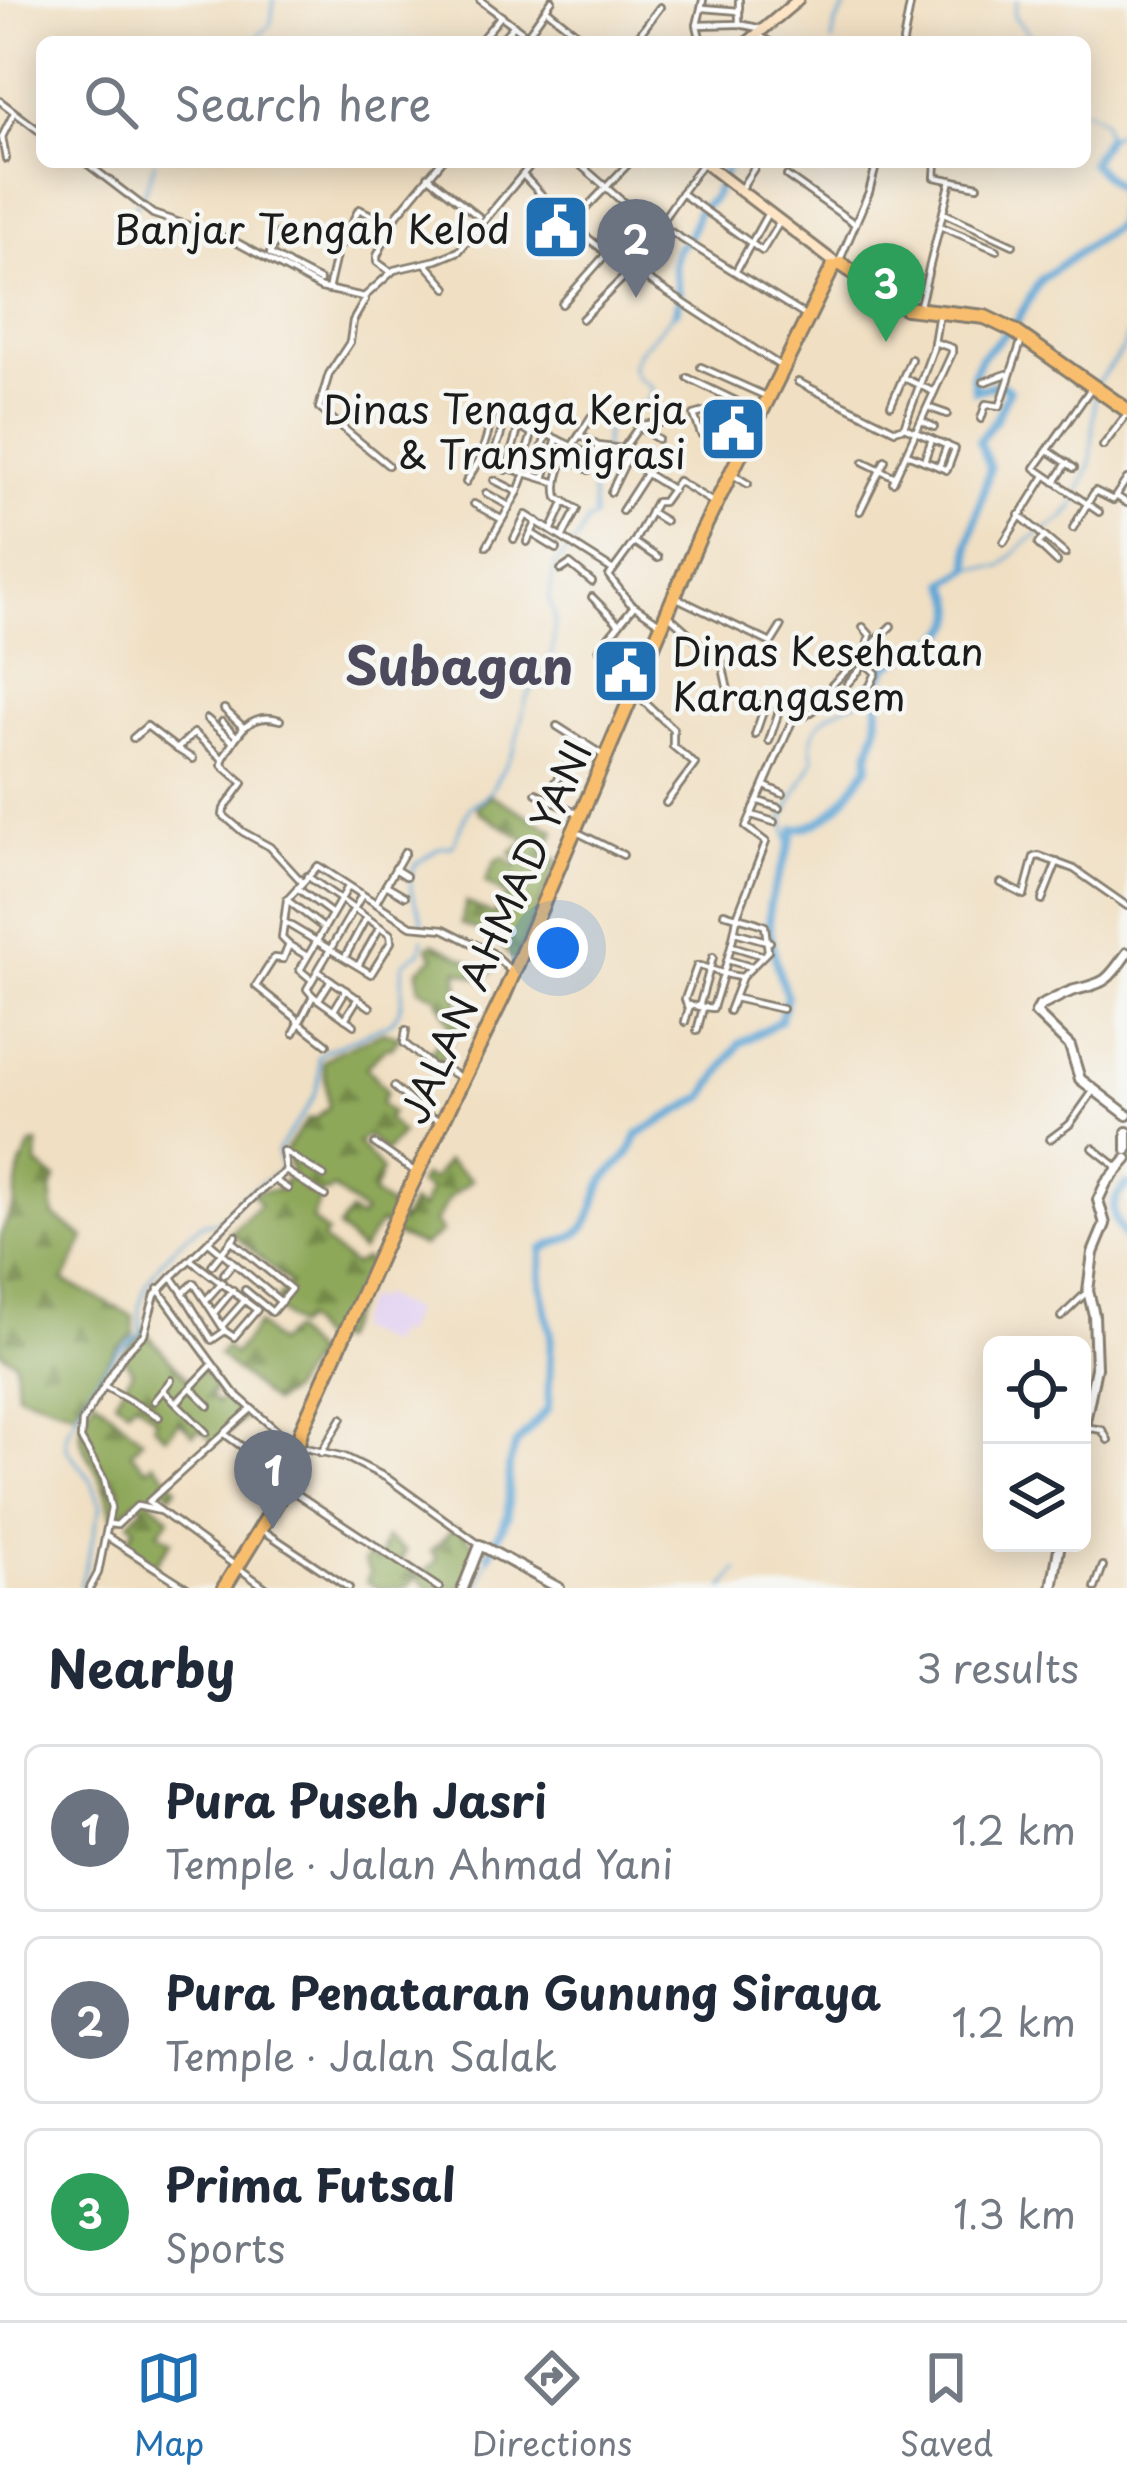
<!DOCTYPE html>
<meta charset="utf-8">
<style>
:root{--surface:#fff;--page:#f2f2f3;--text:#1f2937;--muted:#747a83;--line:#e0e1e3;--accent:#1f6fb2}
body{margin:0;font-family:"Playpen Sans",sans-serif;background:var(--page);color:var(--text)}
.controls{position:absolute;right:36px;bottom:36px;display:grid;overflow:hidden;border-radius:18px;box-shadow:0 6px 30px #0003}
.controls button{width:108px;height:108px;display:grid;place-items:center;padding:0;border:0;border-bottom:3px solid var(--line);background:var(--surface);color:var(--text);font:60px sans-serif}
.you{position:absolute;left:558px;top:948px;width:42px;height:42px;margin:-30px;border:9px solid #fff;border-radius:50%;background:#1a73e8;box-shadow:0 0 0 18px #1a73e833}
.badge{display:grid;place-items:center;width:78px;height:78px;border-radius:50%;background:var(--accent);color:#fff;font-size:39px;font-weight:700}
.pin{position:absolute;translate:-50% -99px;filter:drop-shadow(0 3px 6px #0008)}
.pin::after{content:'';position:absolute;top:63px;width:42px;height:36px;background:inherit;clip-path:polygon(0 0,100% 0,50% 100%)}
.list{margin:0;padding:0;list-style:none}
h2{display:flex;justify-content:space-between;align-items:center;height:156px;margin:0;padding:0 48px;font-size:51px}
h2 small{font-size:39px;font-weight:400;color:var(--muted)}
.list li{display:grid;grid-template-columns:78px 1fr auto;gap:36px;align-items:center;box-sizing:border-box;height:168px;margin:0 24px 24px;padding:0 24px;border:3px solid var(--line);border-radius:18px}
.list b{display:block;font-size:45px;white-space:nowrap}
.list p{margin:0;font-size:39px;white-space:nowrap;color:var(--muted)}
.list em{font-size:39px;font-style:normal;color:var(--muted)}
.icon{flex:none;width:66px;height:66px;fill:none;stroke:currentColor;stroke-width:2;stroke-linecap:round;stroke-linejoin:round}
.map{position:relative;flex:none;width:1127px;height:1588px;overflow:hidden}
.search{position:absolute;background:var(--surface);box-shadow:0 6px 30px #0003;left:36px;right:36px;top:36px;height:132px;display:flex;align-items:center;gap:30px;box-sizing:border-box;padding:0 42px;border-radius:18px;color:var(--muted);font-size:45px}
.sheet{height:732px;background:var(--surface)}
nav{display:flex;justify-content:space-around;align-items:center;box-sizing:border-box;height:168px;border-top:3px solid var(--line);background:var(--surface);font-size:33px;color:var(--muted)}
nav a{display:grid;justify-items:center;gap:6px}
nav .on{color:var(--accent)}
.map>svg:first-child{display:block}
</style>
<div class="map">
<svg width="1127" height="1588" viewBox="0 0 1127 1588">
<defs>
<pattern id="forest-firs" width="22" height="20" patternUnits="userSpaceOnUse" patternTransform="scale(3)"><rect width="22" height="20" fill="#8ea85a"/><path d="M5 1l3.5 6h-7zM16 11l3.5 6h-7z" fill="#73884a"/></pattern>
</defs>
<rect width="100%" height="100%" fill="#f6f6f2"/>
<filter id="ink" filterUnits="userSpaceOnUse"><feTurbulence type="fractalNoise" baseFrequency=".00833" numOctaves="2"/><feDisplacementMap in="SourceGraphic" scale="24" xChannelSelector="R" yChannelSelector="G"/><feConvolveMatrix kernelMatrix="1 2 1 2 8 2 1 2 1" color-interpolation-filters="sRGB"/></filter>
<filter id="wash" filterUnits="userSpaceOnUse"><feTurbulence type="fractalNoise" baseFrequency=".004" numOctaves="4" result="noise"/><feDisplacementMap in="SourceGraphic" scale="48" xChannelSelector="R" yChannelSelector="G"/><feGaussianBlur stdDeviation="2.7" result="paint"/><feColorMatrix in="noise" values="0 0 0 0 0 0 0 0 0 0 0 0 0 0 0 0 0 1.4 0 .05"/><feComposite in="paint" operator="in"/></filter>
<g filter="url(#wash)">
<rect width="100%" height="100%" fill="#f0dfc2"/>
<!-- built -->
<path fill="#e3d3f2" d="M379,1295L412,1310L403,1335L395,1332L388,1345L353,1329L367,1297L376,1301Z"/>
<!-- forest -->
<g fill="url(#forest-firs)" stroke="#55623b" stroke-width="3">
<path d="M491,795L555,831L545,853L558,860L515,962L490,934L461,924L466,902L494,915L507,896L485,882L496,860L504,857L515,867L519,862L510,852L528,841L480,813L477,807Z"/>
<path d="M433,943L492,972L481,979L458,970V1029L437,1067L427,1058L450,1025L437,997L419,988L418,970L434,957L428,947Z"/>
<path d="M383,1032L400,1036L392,1047L385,1048L366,1067L387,1091L381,1103L392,1113L387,1119L402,1133L385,1152L367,1135L358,1143L382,1170L373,1194L395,1209L401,1223L411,1203L421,1209L430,1190L418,1184L423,1176L432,1180L447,1161L472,1180L450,1197L435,1223L442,1232L423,1246L395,1235L381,1222L361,1251L338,1228L350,1212L360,1219L364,1213L333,1188L328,1193L323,1191L312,1220L327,1233L322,1240L353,1265L364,1259L374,1264L338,1341L318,1338L303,1319L296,1327L273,1305L290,1284L231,1232L260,1204L251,1192L278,1190L292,1171L285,1150L308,1119L317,1118L329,1106L323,1062L335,1053Z"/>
<path d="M38,1144L37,1165L56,1179L51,1191L54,1216L85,1238L64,1281L133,1316L134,1334L119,1346L73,1411L17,1393L15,1361L0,1352V1236L14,1204L20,1167L31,1145Z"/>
<path d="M258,1324L276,1343L291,1331L315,1355L290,1391L273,1403L218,1355L225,1347L233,1355Z"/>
<path d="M144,1330L188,1380L202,1370L217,1388L210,1396L217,1403L224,1397L244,1419L215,1444L200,1429L193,1435L180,1422L166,1437L153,1425L156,1419L136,1401L128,1409L115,1400L132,1371L123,1354Z"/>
<path d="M95,1398L142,1439L131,1453L147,1469L153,1462L177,1487L171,1495L163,1487L150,1501L170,1518L158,1532L172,1541L153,1567L126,1544L135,1527L129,1522L144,1506L137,1501L114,1522C109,1512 110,1504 107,1494C93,1452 63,1444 95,1398Z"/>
<path d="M455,1527L477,1547L463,1588H428L416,1576L407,1588H377L366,1581L370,1573L364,1562L367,1556L378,1562L386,1538L406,1551L400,1560L422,1574L438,1559L431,1551Z"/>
</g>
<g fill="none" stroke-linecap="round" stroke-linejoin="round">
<!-- stream -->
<g stroke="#60a7d6" stroke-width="3">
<path d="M1017,0L1014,16L1036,42"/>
<path d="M252,42L271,24L274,0"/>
<path d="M832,42L835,25L850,0"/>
<path d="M1085,110L1103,120L1107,137L1121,132L1127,118"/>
<path d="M118,233L144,192L155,162"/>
<path d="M1097,383L1123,349L1127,335"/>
<path d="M970,568L1001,567L1025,543L1064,518L1073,507L1091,463L1095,393"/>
<path d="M789,857L784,817L814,759C800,718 846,705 876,694"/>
<path d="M423,928C422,901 402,896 415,865L438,848L452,846L469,808L490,792L514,750L526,700L553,650L555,617L549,599L555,564L576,542L587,522L594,518L592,490L604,450L606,426C621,411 638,410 651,397L652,387L638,378L632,366L639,351L676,311"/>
<path d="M80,1588L101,1506L91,1480L67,1449L66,1434L92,1385L119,1350L141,1333C142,1323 138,1314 140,1305C147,1271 177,1242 203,1223C227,1226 232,1202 249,1191C261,1184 271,1177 282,1169L277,1152C297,1117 326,1099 318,1058L325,1051L390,1023C408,1005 400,986 403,963L421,951L423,939"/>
<path d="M478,1588L489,1555"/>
<path d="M724,1588L738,1570"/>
</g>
<!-- river -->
<g stroke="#60a7d6" stroke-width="8">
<path d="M676,311L680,299L674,265L677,249L689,237L698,212L713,198L729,162"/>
<path d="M1127,1184C1106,1205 1112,1217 1127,1241"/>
<path d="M489,1555L508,1515L509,1465L516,1444L548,1409L551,1334L541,1286L542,1250C553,1242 567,1241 578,1233C593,1222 593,1205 600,1189C609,1166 627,1167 638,1134L704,1097L739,1044L780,1021L787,996C778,975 765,924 770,903C776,877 789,855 794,829C832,826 848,793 869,765C867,749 875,740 877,725C880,702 874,687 888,665C922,645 978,636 947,583L970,568L969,544L990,468L979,441L996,419L1009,390L1000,383L975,391L973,374L981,357L1016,323L1040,280L1118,224L1121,191L1091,163L1107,137"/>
</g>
</g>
</g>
<g filter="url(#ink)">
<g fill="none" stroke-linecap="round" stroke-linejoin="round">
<defs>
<g id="minor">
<path d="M480,0L536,42"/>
<path d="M739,0V24L763,29"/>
<path d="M703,8L739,11"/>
<path d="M546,9L576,33"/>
<path d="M697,25L739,24"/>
<path d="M528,34L552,0"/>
<path d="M756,34L770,42"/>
<path d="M479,42L501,16"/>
<path d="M499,42L514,25"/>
<path d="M634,42L660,7"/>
<path d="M701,42L697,25L703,0"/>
<path d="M903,42L911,0"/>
<path d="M0,101L42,133"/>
<path d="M6,159L2,137L14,113"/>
<path d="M85,162L153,214L234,241L321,288L364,297L394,270L437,260L459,251L533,162"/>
<path d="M577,162L624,203L806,316"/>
<path d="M936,162L935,177L978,186"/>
<path d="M523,175L565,220L607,253L782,367"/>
<path d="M428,176L479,217"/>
<path d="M787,176L855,224"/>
<path d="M740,190L758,162"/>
<path d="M681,193L762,251L781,220"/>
<path d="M946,214L1013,245"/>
<path d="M572,223L630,162"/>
<path d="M659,225L703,162"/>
<path d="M942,227L997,250"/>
<path d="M279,233L270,254L288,264"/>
<path d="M839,262L869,192L877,162"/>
<path d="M426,264L447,288"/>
<path d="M623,264L654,222"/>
<path d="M289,265L320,281"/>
<path d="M737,269L769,211"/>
<path d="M391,272L377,262V256L397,215L441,162"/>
<path d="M328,290L337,251L359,209L391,225"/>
<path d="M365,300L353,321L350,342L329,374L319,408L388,465"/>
<path d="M562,304L607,253"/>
<path d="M920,305L951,180"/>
<path d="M582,319L631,270"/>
<path d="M701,367L768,397"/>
<path d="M688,378L738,402L736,412"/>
<path d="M904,378L934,392"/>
<path d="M798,382L895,430L904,427L955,449L947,470L907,454"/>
<path d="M984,382L1007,374"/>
<path d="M1092,387L1035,468L1099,512"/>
<path d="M891,405L911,359"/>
<path d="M930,408L947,414"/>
<path d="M981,419L986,404L1000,406L1022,339"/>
<path d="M922,421L934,427"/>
<path d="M638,427L658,439"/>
<path d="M904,427L933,349L939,313"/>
<path d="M580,435L598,446L623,449L644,472L673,490"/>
<path d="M1103,446L1127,414"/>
<path d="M623,449L640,425L660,423"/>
<path d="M1049,451L1074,468"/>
<path d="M739,455L701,434L694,415L726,406L754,423"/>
<path d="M566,458L589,470L598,446"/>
<path d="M483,460L557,483"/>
<path d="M924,461L932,439"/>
<path d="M864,462L895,477"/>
<path d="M491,464L506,418"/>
<path d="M939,467L947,445"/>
<path d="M506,470L519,426"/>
<path d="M520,472L534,428L596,458"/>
<path d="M533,474L547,434"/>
<path d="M735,476L748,484"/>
<path d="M544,478L557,439"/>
<path d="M494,480L518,492"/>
<path d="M466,482L480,459L495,410L531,433"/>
<path d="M893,482L952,353V348L934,342"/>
<path d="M1055,482L1067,463"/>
<path d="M611,492L629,455"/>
<path d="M486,493L509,506"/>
<path d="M1116,496L1127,503"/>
<path d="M474,504L501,519"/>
<path d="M622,511L646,474"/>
<path d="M860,511L885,460"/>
<path d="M650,512L665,521"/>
<path d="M1019,515L1065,554"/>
<path d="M1073,528L1095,491L1113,500L1127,479"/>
<path d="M552,529L565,501"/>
<path d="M531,533L557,549"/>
<path d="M563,536L577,509L558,498C551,468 577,441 591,417"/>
<path d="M1044,537L1038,544L1057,562"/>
<path d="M514,539L526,515L613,570"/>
<path d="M527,542L537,521"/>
<path d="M634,542L658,558"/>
<path d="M1004,542L1045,476"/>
<path d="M487,546L518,492L525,473"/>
<path d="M561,570L570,564L592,582"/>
<path d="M592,597L619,624"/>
<path d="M679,599L771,643L781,627"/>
<path d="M667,614L722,663L729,695H755L805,716L820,706L832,685L891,626"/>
<path d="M661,624L629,602L609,576L634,542L656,502H663L678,481L711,501"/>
<path d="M863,627L870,635L867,647"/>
<path d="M599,649L634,606"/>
<path d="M847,684L865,664"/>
<path d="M637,695L673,729V746L695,764L666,803"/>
<path d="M857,695L870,686L876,673L859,658"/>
<path d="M224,709L243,727"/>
<path d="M207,719L233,742"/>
<path d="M222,722L236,736"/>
<path d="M557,726L601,754"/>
<path d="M755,735L767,700"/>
<path d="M133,738L147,726L177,749L194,733L223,759C236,736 249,710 280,720"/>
<path d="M769,741L781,705"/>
<path d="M177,749L193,759"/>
<path d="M223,759L222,765L243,783L224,809L223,815L243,832L270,847L302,882"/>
<path d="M765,786L783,794"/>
<path d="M550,789L584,742"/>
<path d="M536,793L579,814"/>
<path d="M759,801L779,808"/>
<path d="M752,815L774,822"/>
<path d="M575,831L623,855"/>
<path d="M395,869L406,876"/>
<path d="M1001,883L1024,895L1034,857L1039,856L1074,869L1127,906"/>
<path d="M386,885L405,896"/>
<path d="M297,888L331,913"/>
<path d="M287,900L324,928"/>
<path d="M1042,900L1057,862"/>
<path d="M376,902L405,852"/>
<path d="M724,913C738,918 753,920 765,926L768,951L742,977C728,976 713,970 700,966H697L685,999L687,1005L713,1008C722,978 732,949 737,918L738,914L766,842L746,827L796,712"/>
<path d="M286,923L371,974L391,942L390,934L307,876"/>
<path d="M735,932L770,942"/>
<path d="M289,945L307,956"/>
<path d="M732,946L761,955"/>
<path d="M346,955L366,918"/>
<path d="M283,959L289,945L282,938L287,900L318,866L411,926L444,929L492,953L509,969"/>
<path d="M283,959L274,958L256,986L296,1018"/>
<path d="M728,960L751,967"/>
<path d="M359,964L380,927"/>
<path d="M318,971L370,1007"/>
<path d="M312,980L300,970L348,887"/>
<path d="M313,996L354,1025"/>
<path d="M734,998L782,1009"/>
<path d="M319,999L331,980"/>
<path d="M699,1007L713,957"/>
<path d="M334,1010L346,990"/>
<path d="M729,1011L742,977"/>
<path d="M345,1019L358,998"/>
<path d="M297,1021L327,1044"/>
<path d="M685,1022L690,1005"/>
<path d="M406,1030L404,1043L433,1067L444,1068L461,1078"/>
<path d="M697,1031L703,1008"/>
<path d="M294,1033L313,996L307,989L362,895"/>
<path d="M394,1087L428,1116L442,1121"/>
<path d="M1050,1139L1070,1124L1094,1090"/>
<path d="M375,1144L414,1171"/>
<path d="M1093,1148L1117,1167"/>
<path d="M283,1151L324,1176"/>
<path d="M286,1171L325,1196"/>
<path d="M276,1181L288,1189"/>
<path d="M232,1241L291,1289L272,1312L245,1290"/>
<path d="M209,1242L281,1302"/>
<path d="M192,1261L257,1310L234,1337L225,1331L194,1283L183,1293L172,1277L258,1193L286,1171L283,1151"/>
<path d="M212,1265L236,1235"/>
<path d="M224,1274L233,1263"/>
<path d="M158,1289L234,1393L295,1447"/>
<path d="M183,1293L212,1340L225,1331"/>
<path d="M206,1300L222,1282"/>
<path d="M214,1313L233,1290"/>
<path d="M1061,1317L1088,1291"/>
<path d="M222,1326L245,1300"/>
<path d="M104,1386L159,1417"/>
<path d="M192,1389L209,1406"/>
<path d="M163,1390L206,1432"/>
<path d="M154,1401L171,1380"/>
<path d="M178,1401L211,1366"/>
<path d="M250,1410L148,1502L266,1588"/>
<path d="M1085,1427L1102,1430L1108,1440"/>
<path d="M226,1435L284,1477"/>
<path d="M301,1447L345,1457L387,1478L480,1545"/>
<path d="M321,1453L342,1418"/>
<path d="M291,1490L439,1588"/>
<path d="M109,1524L117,1525L137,1506L160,1511"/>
<path d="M264,1531L349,1588"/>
<path d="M106,1536L187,1588"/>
<path d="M90,1588L98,1573L111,1508L104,1479L81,1439L82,1422L124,1354L144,1334L155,1295L172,1277"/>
<path d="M1095,1588L1103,1566"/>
</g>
<g id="tertiary">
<path d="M1127,953C1107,981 1108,982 1075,990C1066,992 1049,1002 1040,1006L1036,1013L1070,1046L1080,1079L1127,1115"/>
<path d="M1127,1132V1150"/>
<path d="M1082,1436L1096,1368L1094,1315L1088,1291L1093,1253L1105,1224L1098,1200L1106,1183L1127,1159"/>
<path d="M463,1588L480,1545L559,1588"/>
<path d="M1052,1588L1060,1543"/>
</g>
<g id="secondary">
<path d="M748,42L798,0"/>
<path d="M703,162L834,262"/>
</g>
<g id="trunk">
<path d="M841,264L906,308L985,317L1014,331"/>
<path d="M1014,331L1127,410"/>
<path d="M224,1588L288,1484L301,1431L409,1190L504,995L699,538L833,267"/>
</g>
</defs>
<!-- minor casing -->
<use href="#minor" stroke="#867e6f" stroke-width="10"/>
<!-- tertiary casing -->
<use href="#tertiary" stroke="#867e6f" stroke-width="14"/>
<!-- secondary casing -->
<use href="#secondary" stroke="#867e6f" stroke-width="15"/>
<!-- trunk casing -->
<use href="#trunk" stroke="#867e6f" stroke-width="18"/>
<!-- minor -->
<use href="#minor" stroke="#fff" stroke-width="4.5"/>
<!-- tertiary -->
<use href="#tertiary" stroke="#fff" stroke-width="8"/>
<!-- secondary -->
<use href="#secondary" stroke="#fde5c5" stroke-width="9"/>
<!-- trunk -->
<use href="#trunk" stroke="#f9be6d" stroke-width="12"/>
</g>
</g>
<!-- icons -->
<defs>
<symbol id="civic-square" viewBox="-11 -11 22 22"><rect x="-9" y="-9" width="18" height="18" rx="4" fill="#1f6fb2" stroke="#f6f6f2"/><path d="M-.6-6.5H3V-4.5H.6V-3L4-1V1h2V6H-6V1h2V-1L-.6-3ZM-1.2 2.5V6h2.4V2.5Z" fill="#fff"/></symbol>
</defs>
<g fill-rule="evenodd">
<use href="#civic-square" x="518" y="189" width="76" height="76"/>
<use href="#civic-square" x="695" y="391" width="76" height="76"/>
<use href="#civic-square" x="588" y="633" width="76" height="76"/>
</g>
<g text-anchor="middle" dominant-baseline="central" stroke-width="9" stroke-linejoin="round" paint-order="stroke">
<!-- poi labels -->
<g font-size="39" fill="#1c1c1c" stroke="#f6f6f2" text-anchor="end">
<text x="510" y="227">Banjar Tengah Kelod</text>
<text x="686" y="407">Dinas Tenaga Kerja<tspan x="686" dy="45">&amp; Transmigrasi</tspan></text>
<text x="672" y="649" text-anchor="start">Dinas Kesehatan<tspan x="672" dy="45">Karangasem</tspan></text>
</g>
<!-- street labels -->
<g font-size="39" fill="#1c1c1c" stroke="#f6f6f2">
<text transform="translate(494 931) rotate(-66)">JALAN AHMAD YANI</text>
</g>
<!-- district labels -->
<g font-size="51" font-weight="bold" fill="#4e4a5d" stroke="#f6f6f2">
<text x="459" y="663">Subagan</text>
</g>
</g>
</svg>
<div class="controls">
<button><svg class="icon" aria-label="locate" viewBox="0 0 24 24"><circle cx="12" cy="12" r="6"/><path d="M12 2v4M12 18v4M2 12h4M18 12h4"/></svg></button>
<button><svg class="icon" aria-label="layers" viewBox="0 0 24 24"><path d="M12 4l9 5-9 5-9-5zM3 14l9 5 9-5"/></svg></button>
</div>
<div class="you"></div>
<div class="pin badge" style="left:273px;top:1529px;background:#6b7280">1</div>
<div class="pin badge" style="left:636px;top:298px;background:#6b7280">2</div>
<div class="pin badge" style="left:886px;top:342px;background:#2e9e5b">3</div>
<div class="search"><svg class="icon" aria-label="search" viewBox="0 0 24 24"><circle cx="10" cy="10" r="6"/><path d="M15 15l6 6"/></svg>Search here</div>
</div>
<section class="sheet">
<h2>Nearby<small>3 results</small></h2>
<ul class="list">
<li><span class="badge" style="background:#6b7280">1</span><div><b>Pura Puseh Jasri</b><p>Temple · Jalan Ahmad Yani</p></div><em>1.2 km</em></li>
<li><span class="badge" style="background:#6b7280">2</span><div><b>Pura Penataran Gunung Siraya</b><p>Temple · Jalan Salak</p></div><em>1.2 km</em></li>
<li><span class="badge" style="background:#2e9e5b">3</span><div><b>Prima Futsal</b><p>Sports</p></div><em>1.3 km</em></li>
</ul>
</section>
<nav>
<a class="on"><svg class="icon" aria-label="map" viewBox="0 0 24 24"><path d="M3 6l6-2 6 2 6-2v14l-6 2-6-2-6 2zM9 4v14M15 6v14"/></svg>Map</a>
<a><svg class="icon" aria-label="directions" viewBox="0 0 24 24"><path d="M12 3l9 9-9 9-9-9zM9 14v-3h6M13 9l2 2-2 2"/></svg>Directions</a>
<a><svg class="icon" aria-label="saved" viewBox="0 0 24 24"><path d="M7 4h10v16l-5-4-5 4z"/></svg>Saved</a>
</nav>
